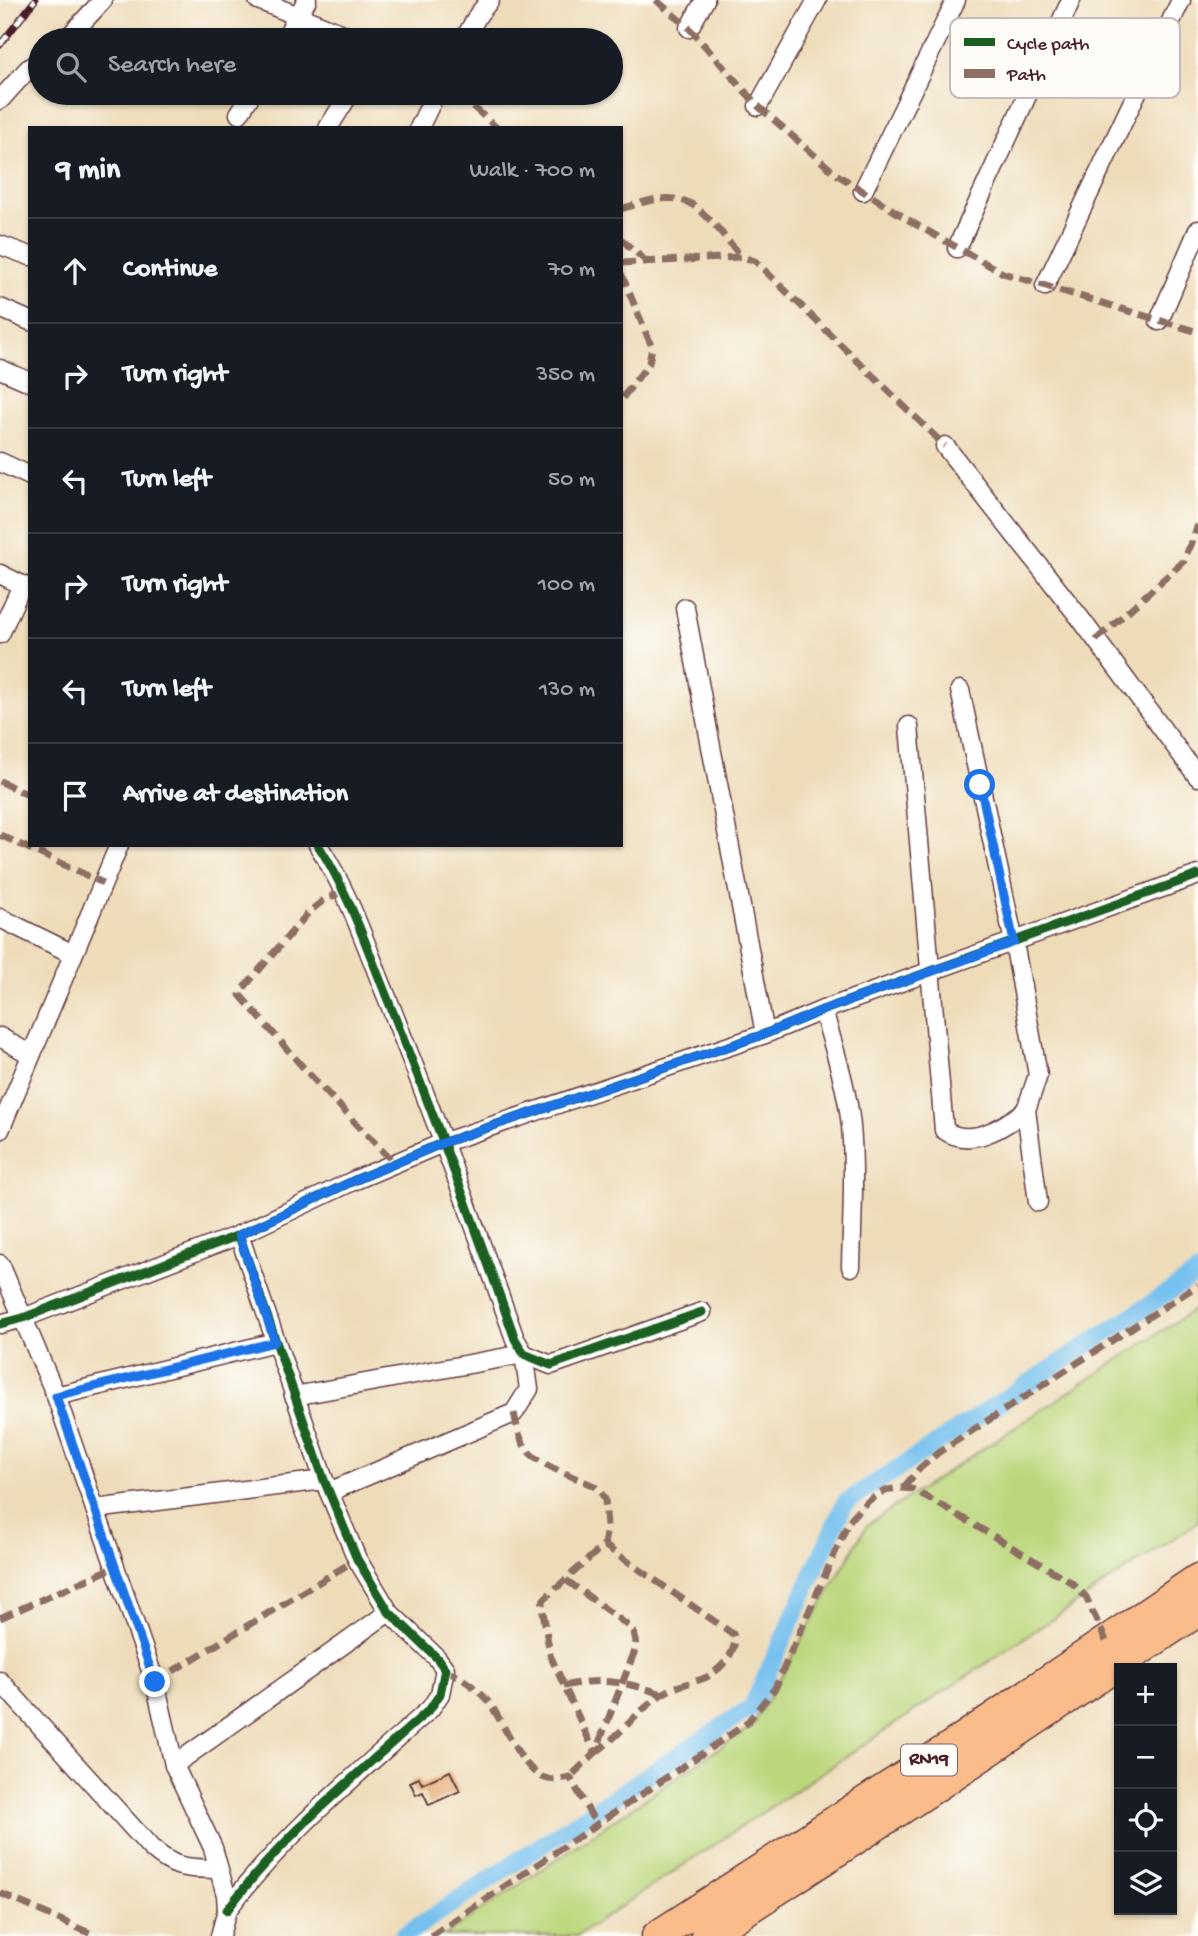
<!DOCTYPE html>
<meta charset="utf-8">
<style>
:root{--surface:#171b24;--page:#20242c;--text:#f1f3f6;--muted:#9ea1a6;--line:#363941}
body{margin:0;font-family:"Gochi Hand",sans-serif;background:var(--page);color:var(--text)}
.controls{position:absolute;right:21px;bottom:21px;display:grid;overflow:hidden;border-radius:0px;box-shadow:0 2px 5px #0004}
.controls button{width:63px;height:63px;display:grid;place-items:center;padding:0;border:0;border-bottom:2px solid var(--line);background:var(--surface);color:var(--text);font:35px sans-serif}
.stop{position:absolute;width:21px;height:21px;margin:-16px;border:5px solid #1a73e8;border-radius:50%;background:#fff}
.stop.end{background:#1a73e8;border-color:#fff;box-shadow:0 2px 7px #0008}
.list{margin:0;padding:0;list-style:none}
h2{display:flex;justify-content:space-between;align-items:center;height:91px;margin:0;padding:0 28px;font-size:30px}
h2 small{font-size:23px;font-weight:400;color:var(--muted)}
.list li{display:grid;grid-template-columns:46px 1fr auto;gap:21px;align-items:center;box-sizing:border-box;height:105px;padding:0 28px;border-top:2px solid var(--line)}
.list b{display:block;font-size:26px;white-space:nowrap}
.list em{font-size:23px;font-style:normal;color:var(--muted)}
.icon{flex:none;width:38px;height:38px;fill:none;stroke:currentColor;stroke-width:2;stroke-linecap:round;stroke-linejoin:round}
.map{position:relative;flex:none;width:1198px;height:1936px;overflow:hidden}
.search{position:absolute;background:var(--surface);box-shadow:0 2px 5px #0004;left:28px;top:28px;width:595px;height:77px;display:flex;align-items:center;gap:18px;box-sizing:border-box;padding:0 24px;border-radius:38px;color:var(--muted);font-size:26px}
.panel{position:absolute;background:var(--surface);box-shadow:0 2px 5px #0004;left:28px;top:126px;width:595px;height:721px;border-radius:0px}
.map>svg:first-child{display:block}
</style>
<div class="map">
<svg width="1198" height="1936" viewBox="0 0 1198 1936">
<rect width="100%" height="100%" fill="#fdfcf7"/>
<filter id="ink" filterUnits="userSpaceOnUse"><feTurbulence type="fractalNoise" baseFrequency=".0143" numOctaves="2"/><feDisplacementMap in="SourceGraphic" scale="14" xChannelSelector="R" yChannelSelector="G"/><feConvolveMatrix kernelMatrix="1 2 1 2 8 2 1 2 1" color-interpolation-filters="sRGB"/></filter>
<filter id="wash" filterUnits="userSpaceOnUse"><feTurbulence type="fractalNoise" baseFrequency=".00686" numOctaves="4" result="noise"/><feDisplacementMap in="SourceGraphic" scale="28" xChannelSelector="R" yChannelSelector="G"/><feGaussianBlur stdDeviation="1.57" result="paint"/><feColorMatrix in="noise" values="0 0 0 0 0 0 0 0 0 0 0 0 0 0 0 0 0 1.4 0 .05"/><feComposite in="paint" operator="in"/></filter>
<g filter="url(#wash)">
<rect width="100%" height="100%" fill="#eedcb9"/>
<!-- green -->
<path fill="#bbd77c" stroke="#827b54" stroke-width="2" d="M1198,1307V1522L577,1936H444L753,1725L867,1525Z"/>
<g fill="none" stroke-linecap="round" stroke-linejoin="round">
<!-- canal -->
<path stroke="#74c0ee" stroke-width="18" d="M403,1936L752,1707L845,1503L1198,1273"/>
</g>
<g id="blocks">
<!-- building -->
<path fill="#e4aa70" d="M450,1771L460,1791L429,1805L423,1792L416,1795L410,1782L419,1778L422,1784Z"/>
</g>
</g>
<g filter="url(#ink)">
<use href="#blocks" fill-opacity="0" stroke="#633b40" stroke-width="2"/>
<g fill="none" stroke-linecap="round" stroke-linejoin="round">
<defs>
<g id="minor">
<path d="M258,0L358,40"/>
<path d="M689,28L705,0"/>
<path d="M66,40L103,0"/>
<path d="M284,40L307,0"/>
<path d="M464,40L478,15L490,0"/>
<path d="M0,100L28,69L40,61"/>
<path d="M758,106L817,0"/>
<path d="M239,114L252,93"/>
<path d="M328,128L350,93"/>
<path d="M419,128L436,93"/>
<path d="M863,191L956,0"/>
<path d="M0,245L30,256"/>
<path d="M957,248L1071,0"/>
<path d="M1045,286L1181,0"/>
<path d="M0,308L30,321"/>
<path d="M1159,321L1198,230"/>
<path d="M0,369L30,382"/>
<path d="M945,446L1080,618L1198,777"/>
<path d="M0,462L30,476"/>
<path d="M0,574L30,589"/>
<path d="M685,608L765,1034"/>
<path d="M0,634L22,585"/>
<path d="M960,690L1014,942L1038,1075L1026,1110L1038,1202"/>
<path d="M909,726L944,1130C971,1149 1004,1127 1026,1110"/>
<path d="M318,845C349,892 367,949 388,1000C433,1113 475,1225 515,1339L524,1354L551,1365L702,1312"/>
<path d="M0,918L73,954"/>
<path d="M823,1010C834,1048 847,1087 851,1126C855,1173 852,1220 851,1267"/>
<path d="M0,1037L31,1055"/>
<path d="M0,1130L119,845"/>
<path d="M0,1264L56,1396L95,1509L155,1682L174,1765L213,1848L226,1895L227,1910L220,1936"/>
<path d="M0,1324L23,1318L239,1235L353,1181L445,1142L765,1034L823,1010L1198,875"/>
<path d="M56,1396L275,1342"/>
<path d="M294,1396L524,1354L529,1389L514,1413L329,1492"/>
<path d="M95,1509L324,1480"/>
<path d="M0,1681L151,1848C176,1870 186,1868 218,1869"/>
<path d="M174,1765L389,1612"/>
<path d="M227,1910C284,1834 360,1772 430,1709L440,1694L445,1669L437,1658L389,1612L357,1559L324,1480L239,1235"/>
</g>
<g id="trunk">
<path d="M657,1936L950,1747L1198,1579"/>
<path d="M706,1936L926,1793L1198,1611"/>
</g>
</defs>
<!-- minor casing -->
<use href="#minor" stroke="#633b40" stroke-width="21"/>
<!-- trunk casing -->
<use href="#trunk" stroke="#633b40" stroke-width="33"/>
<!-- minor -->
<use href="#minor" stroke="#fff" stroke-width="18"/>
<!-- trunk -->
<use href="#trunk" stroke="#fabc8b" stroke-width="30"/>
<defs>
<path id="rail" d="M0,45L35,0"/>
</defs>
<!-- rail casing -->
<use href="#rail" stroke="#4a1f2b" stroke-width="7"/>
<!-- rail -->
<use href="#rail" stroke="#fdfcf7" stroke-width="4.5" stroke-dasharray="13" stroke-linecap="butt"/>
<!-- quiet -->
<g stroke="#8d6e63" stroke-width="7" stroke-dasharray="14 7" stroke-linecap="butt">
<path d="M656,0L689,28L758,106L836,174L915,224L1003,273L1198,332"/>
<path d="M458,93L497,128"/>
<path d="M621,209C640,203 667,193 687,202C706,210 728,242 742,257"/>
<path d="M621,239L647,262"/>
<path d="M621,263L742,257L755,261L945,446"/>
<path d="M621,273L652,347L649,363L621,400"/>
<path d="M1096,640L1184,561L1198,525"/>
<path d="M0,781L30,796"/>
<path d="M0,835L103,883"/>
<path d="M343,892L325,899L309,912L241,991L240,995L308,1073L395,1164"/>
<path d="M514,1413C517,1426 519,1440 528,1451C540,1466 576,1477 594,1486L600,1491L605,1499L607,1527L604,1545L544,1599L542,1605L550,1655L595,1753L570,1777"/>
<path d="M904,1487L920,1468L939,1452L1198,1285"/>
<path d="M566,1580L630,1627C637,1637 637,1642 634,1653L595,1753"/>
<path d="M0,1618L115,1567"/>
<path d="M445,1669C463,1679 480,1689 492,1707C506,1727 523,1774 548,1779C555,1781 563,1778 570,1777L597,1826"/>
<path d="M155,1682L357,1559"/>
<path d="M564,1686C601,1677 627,1682 662,1694"/>
<path d="M595,1753C619,1736 637,1712 661,1695C674,1686 688,1684 702,1679C717,1674 741,1650 733,1634L604,1545"/>
<path d="M0,1893L96,1936"/>
<path d="M431,1936L746,1724L775,1688L849,1521C866,1500 887,1482 915,1490L1071,1582L1086,1597L1106,1641"/>
</g>
<defs>
<g id="cycleway">
<path d="M318,845C349,892 367,949 388,1000C433,1113 475,1225 515,1339L524,1354L551,1365L702,1312"/>
<path d="M0,1324L23,1318L239,1235L353,1181L445,1142L765,1034L823,1010L1198,875"/>
<path d="M227,1910C284,1834 360,1772 430,1709L440,1694L445,1669L437,1658L389,1612L357,1559L324,1480L239,1235"/>
</g>
</defs>
<!-- cycleway casing -->
<use href="#cycleway" stroke="#fdfcf7" stroke-width="13"/>
<!-- cycleway -->
<use href="#cycleway" stroke="#1b5e20" stroke-width="9"/>
</g>
</g>
<g fill="none" stroke-linecap="round" stroke-linejoin="round" filter="url(#ink)">
<!-- route -->
<path stroke="#1a73e8" stroke-width="9" d="M155,1682L56,1396L275,1342L239,1235L353,1181L445,1142L765,1034L823,1010L1014,942L980,785"/>
</g>
<g text-anchor="middle" dominant-baseline="central" stroke-width="5" stroke-linejoin="round" paint-order="stroke">
<!-- shield labels -->
<rect fill="#fdfcf7" stroke="#806168" stroke-width="2" x="901" y="1744.5" width="56" height="31" rx="5"/>
<g font-size="19" font-weight="bold" fill="#4a1f2b">
<text x="929" y="1760">RN19</text>
</g>
</g>
<!-- legend -->
<rect x="950" y="18" width="230" height="80" rx="10" fill="#fdfcf7" stroke="#c7baba" stroke-width="2"/>
<rect x="964" y="38" width="31" height="8" fill="#1b5e20"/>
<rect x="964" y="69" width="31" height="9" fill="#8d6e63"/>
<g font-size="19" fill="#4a1f2b">
<text x="1007" y="49">Cycle path</text>
<text x="1007" y="80">Path</text>
</g>
</svg>
<div class="controls">
<button>+</button>
<button>−</button>
<button><svg class="icon" aria-label="locate" viewBox="0 0 24 24"><circle cx="12" cy="12" r="6"/><path d="M12 2v4M12 18v4M2 12h4M18 12h4"/></svg></button>
<button><svg class="icon" aria-label="layers" viewBox="0 0 24 24"><path d="M12 4l9 5-9 5-9-5zM3 14l9 5 9-5"/></svg></button>
</div>
<div class="stop" style="left:980px;top:785px"></div>
<div class="stop end" style="left:155px;top:1682px"></div>
<div class="search"><svg class="icon" aria-label="search" viewBox="0 0 24 24"><circle cx="10" cy="10" r="6"/><path d="M15 15l6 6"/></svg>Search here</div>
<section class="panel">
<h2>9 min<small>Walk · 700 m</small></h2>
<ul class="list">
<li><svg class="icon" aria-label="ahead" viewBox="0 0 24 24"><path d="M12 20V5M6 11l6-6 6 6"/></svg><div><b>Continue</b></div><em>70 m</em></li>
<li><svg class="icon" aria-label="right" viewBox="0 0 24 24"><path d="M7 20v-9h11M14 6l5 5-5 5"/></svg><div><b>Turn right</b></div><em>350 m</em></li>
<li><svg class="icon" aria-label="left" viewBox="0 0 24 24"><path d="M17 20v-9H6M10 6l-5 5 5 5"/></svg><div><b>Turn left</b></div><em>50 m</em></li>
<li><svg class="icon" aria-label="right" viewBox="0 0 24 24"><path d="M7 20v-9h11M14 6l5 5-5 5"/></svg><div><b>Turn right</b></div><em>100 m</em></li>
<li><svg class="icon" aria-label="left" viewBox="0 0 24 24"><path d="M17 20v-9H6M10 6l-5 5 5 5"/></svg><div><b>Turn left</b></div><em>130 m</em></li>
<li><svg class="icon" aria-label="arrive" viewBox="0 0 24 24"><path d="M6 21V4h12l-3 4 3 4H6"/></svg><div><b>Arrive at destination</b></div></li>
</ul>
</section>
</div>
